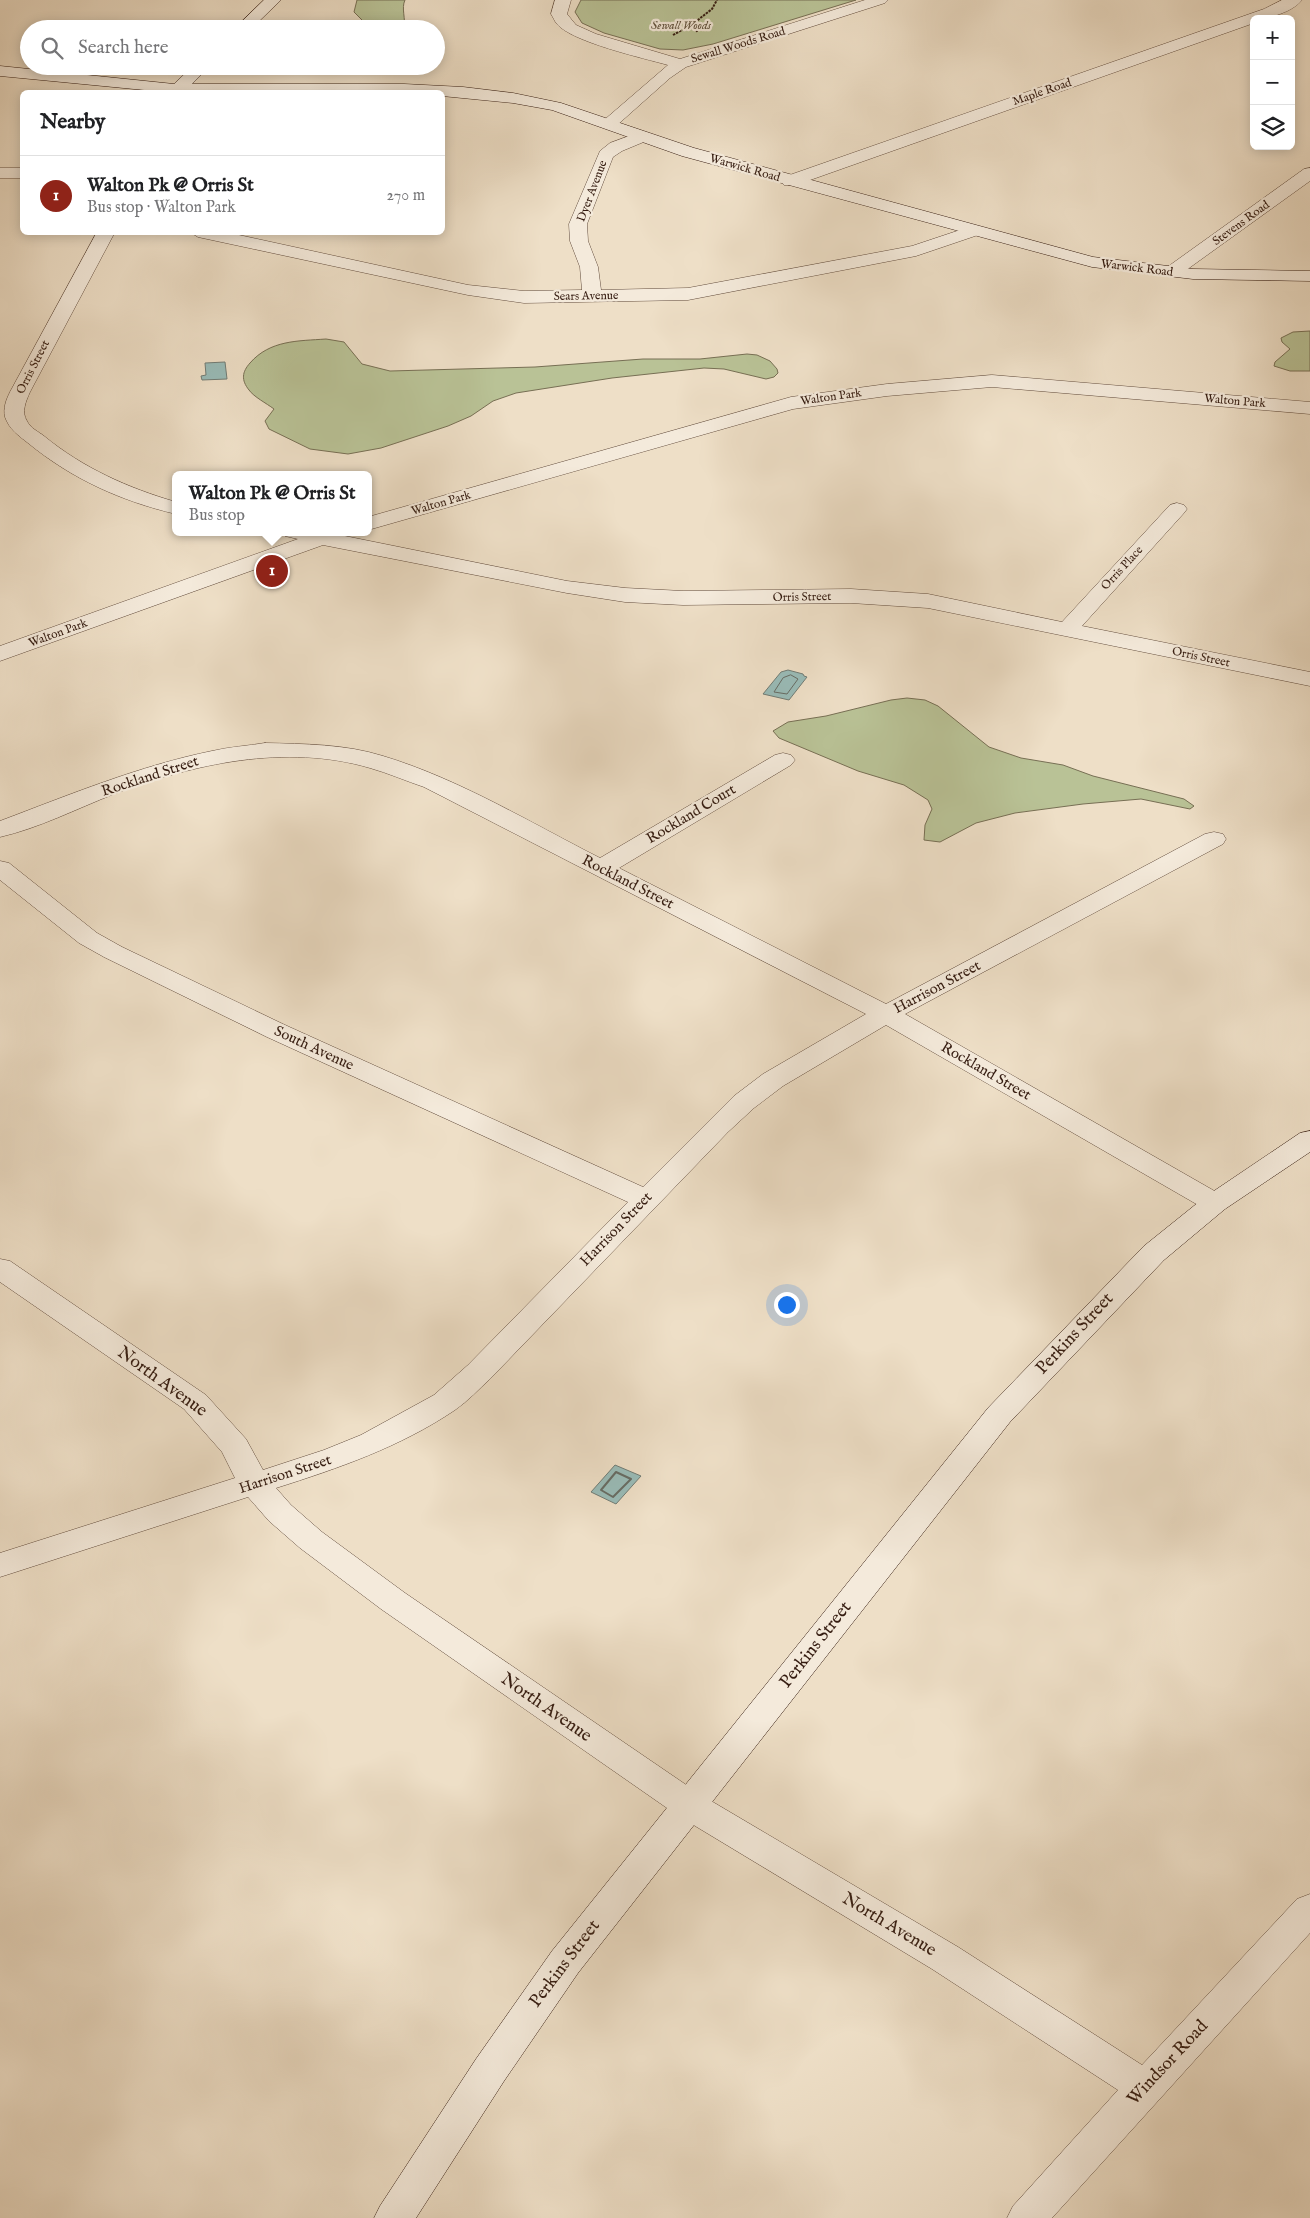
<!DOCTYPE html>
<meta charset="utf-8">
<style>
:root{--surface:#fff;--page:#f2f2f2;--text:#202124;--muted:#757577;--line:#e0e0e0;--accent:#8f2418}
body{margin:0;font-family:"IM FELL English",serif;background:var(--page);color:var(--text)}
.controls{position:absolute;right:15px;top:15px;display:grid;overflow:hidden;border-radius:8px;box-shadow:0 2px 12px #0003}
.controls button{width:45px;height:45px;display:grid;place-items:center;padding:0;border:0;border-bottom:1px solid var(--line);background:var(--surface);color:var(--text);font:25px sans-serif}
.you{position:absolute;left:786px;top:1304px;width:18px;height:18px;margin:-12px;border:4px solid #fff;border-radius:50%;background:#1a73e8;box-shadow:0 0 0 8px #1a73e833}
.badge{display:grid;place-items:center;width:32px;height:32px;border-radius:50%;background:var(--accent);color:#fff;font-size:16px;font-weight:700}
.pin{position:absolute;translate:-50% -50%;border:2px solid #fff;box-shadow:0 1px 5px #0006}
.popup{position:absolute;left:172px;top:471px;width:200px;height:65px;box-sizing:border-box;display:grid;place-content:center;border-radius:8px;background:var(--surface);filter:drop-shadow(0 1px 4px #0005);font-size:16px;white-space:nowrap;color:var(--muted)}
.popup b{font-size:19px;color:var(--text)}
.popup::after{content:'';position:absolute;left:50%;top:100%;margin-left:-10px;border:10px solid transparent;border-top-color:var(--surface)}
.list{margin:0;padding:0;list-style:none}
h2{display:flex;justify-content:space-between;align-items:center;height:65px;margin:0;padding:0 20px;font-size:21px}
h2 small{font-size:16px;font-weight:400;color:var(--muted)}
.list li{display:grid;grid-template-columns:32px 1fr auto;gap:15px;align-items:center;box-sizing:border-box;height:80px;padding:0 20px;border-top:1px solid var(--line)}
.list b{display:block;font-size:19px;white-space:nowrap}
.list p{margin:0;font-size:16px;white-space:nowrap;color:var(--muted)}
.list em{font-size:16px;font-style:normal;color:var(--muted)}
.icon{flex:none;width:28px;height:28px;fill:none;stroke:currentColor;stroke-width:2;stroke-linecap:round;stroke-linejoin:round}
.map{position:relative;flex:none;width:1310px;height:2218px;overflow:hidden}
.search{position:absolute;background:var(--surface);box-shadow:0 2px 12px #0003;left:20px;top:20px;width:425px;height:55px;display:flex;align-items:center;gap:12px;box-sizing:border-box;padding:0 18px;border-radius:28px;color:var(--muted);font-size:19px}
.panel{position:absolute;background:var(--surface);box-shadow:0 2px 12px #0003;left:20px;top:90px;width:425px;height:145px;border-radius:8px}
.map>svg:first-child{display:block}
</style>
<div class="map">
<svg width="1310" height="2218" viewBox="0 0 1310 2218">
<rect width="100%" height="100%" fill="#eedfc7"/>
<filter id="stains"><feTurbulence type="fractalNoise" baseFrequency=".004" numOctaves="4"/><feColorMatrix values="0 0 0 0 .2 0 0 0 0 .09 0 0 0 0 .02 0 0 0 .5 -.17"/></filter>
<radialGradient id="worn" r=".72"><stop offset=".6" stop-color="#630" stop-opacity="0"/><stop offset="1" stop-color="#630" stop-opacity=".3"/></radialGradient>
<!-- green -->
<g fill="#b9c296" stroke="#776f54">
<path d="M357,0H405C401,8 406,19 404,29H369L362,25V20L354,12Z"/>
<path d="M581,0H856L713,44L683,50L660,49L604,33L582,23L575,12Z"/>
<path d="M1310,331V371H1290L1274,366L1275,362L1290,349L1282,342L1281,338L1293,332Z"/>
<path d="M326,339L344,342L362,364L390,371L535,367L643,359H700L747,354L757,355L770,361L777,369L778,373L774,377L766,379L724,369L704,368L612,378L516,393L493,401L471,416L448,426L381,448L348,454L310,449L269,429L265,421L274,409C266,403 254,397 249,390C241,380 242,372 250,363C270,340 298,341 326,339Z"/>
<path d="M907,698L925,700L938,706L989,747L1021,758L1063,765L1093,776L1184,799L1194,806L1190,809L1141,799L1083,804L1015,813L976,823L940,842L924,840L925,825L932,809L928,800L904,785L858,771L779,738L773,731L788,722L826,716L891,700Z"/>
</g>
<!-- water -->
<g fill="#99bcb8" stroke="#717c75">
<path d="M225,362L227,379L202,380L201,376L206,375L205,363Z"/>
<path d="M788,670L803,674L804,676L807,677L789,700L763,694L781,672Z"/>
<path d="M615,1465L641,1476L616,1504L591,1492Z"/>
</g>
<g fill="none" stroke-linecap="round" stroke-linejoin="round">
<!-- shore-far1 -->
<path stroke="#676c64" stroke-width="1" d="M791,675L798,679L787,694L774,692L783,678Z"/>
<!-- shore -->
<path stroke="#676c64" stroke-width="2" d="M616,1472L631,1479L613,1497L601,1490Z"/>
<defs>
<g id="street">
<path d="M555,0H571L567,14L576,25L596,34L680,59L865,0H888L885,3L686,67L670,78L615,127H603L601,124L603,121L668,65C643,58 572,42 557,24C555,22 553,17 551,14Z"/>
<path d="M1282,0H1302C1293,12 1268,19 1254,19V23L796,185H784L781,181L784,177L1264,9Z"/>
<path d="M640,132L646,133L648,137L646,141L622,151L613,157L587,224L588,241L598,267L601,290L688,288L912,246L972,226L978,227L981,231L978,235L916,256L688,300L524,303L468,295L198,237L190,232H225L468,285L524,291L582,290L580,267L570,241L569,224L600,151L610,143Z"/>
<rect x="0" y="168" width="22" height="10"/>
<path d="M1310,168V181L1178,276H1166L1163,272L1166,268L1304,169Z"/>
<path d="M97,232H115L30,392C26,401 21,412 27,421C30,428 39,432 44,436C83,468 128,488 176,502V514C121,501 72,479 28,443C19,436 9,429 5,417C3,408 6,400 10,392Z"/>
<path d="M992,375L1310,402V414L992,387L887,396L793,409L368,530V517L791,397L887,384Z"/>
<path d="M1177,503L1184,505L1187,509L1184,513L1082,626L1310,672V686L928,608L851,603L683,605L625,602L567,593L323,545L0,661V646L298,539L285,536L282,532H325L567,581L625,588L683,591L851,589L928,594L1062,622L1170,505Z"/>
<path d="M265,743C304,744 345,744 383,756C459,779 529,822 600,858L775,755L783,753L791,755L795,760L791,765L619,868L886,1004L1205,834L1214,832L1223,834L1226,839L1223,844L905,1014L1225,1197L1229,1203L1225,1209L1215,1212L1205,1209L886,1025L783,1086L754,1108L728,1132L490,1379C479,1389 468,1401 455,1410C400,1447 339,1468 276,1488L291,1505L322,1532L405,1593L701,1795L958,1947L1142,2065L1297,1899L1310,1894V1933L1052,2218H1007L1013,2206L1118,2090L932,1969L677,1815L381,1609L300,1548L269,1521L248,1497L0,1577V1553L235,1478L222,1452L184,1409L0,1282V1259L10,1261L206,1395L246,1439L263,1470L324,1450L361,1435L434,1395L468,1365L628,1202L267,1037L104,957L79,943L0,880V861L9,863L97,933L122,947L285,1025L643,1187L734,1096L763,1074L866,1014L424,787C406,781 388,773 370,768C286,743 193,764 114,794C76,809 39,828 0,837V821C69,795 139,766 212,751C229,747 247,746 265,743Z"/>
</g>
<g id="secondary">
<path d="M264,0H281L251,29H234Z"/>
<path d="M0,66L174,84L193,66H210L192,84H404L463,87L513,93L561,103L694,148L1093,257L1193,269L1310,271V281L1193,279L1092,267L682,156L552,110L513,103L442,96V92H165L0,76Z"/>
<path d="M1310,1131V1152L1225,1209L1164,1260L1010,1422L578,1973L504,2081L416,2218H374L380,2206L476,2059L552,1951L988,1408L1144,1246L1205,1197L1300,1133Z"/>
</g>
</defs>
<!-- street casing -->
<use href="#street" stroke="#634d3e" stroke-width="1"/>
<!-- secondary casing -->
<use href="#secondary" stroke="#351c11" stroke-width="1"/>
<!-- path -->
<g stroke="#351c11" stroke-width="2" stroke-dasharray="2.5 1" stroke-linecap="butt">
<path d="M697,32L694,23L712,9L717,0"/>
<path d="M673,35L694,23"/>
</g>
<!-- street -->
<use href="#street" fill="#f4eadb" fill-rule="evenodd"/>
<!-- secondary -->
<use href="#secondary" fill="#f4eadb" fill-rule="evenodd"/>
</g>
<g text-anchor="middle" dominant-baseline="central" stroke-width="4.5" stroke-linejoin="round" paint-order="stroke">
<!-- far-park labels -->
<g font-size="12" font-style="italic" fill="#5d4e39" stroke="#f4eadb">
<text x="681" y="25">Sewall Woods</text>
</g>
<!-- far-street labels -->
<g font-size="12" fill="#351c11" stroke="#f4eadb">
<text transform="translate(738 45) rotate(-17)">Sewall Woods Road</text>
<text transform="translate(1042 92) rotate(-19)">Maple Road</text>
<text transform="translate(745 168) rotate(16)">Warwick Road</text>
<text transform="translate(592 191) rotate(-69)">Dyer Avenue</text>
<text transform="translate(1241 223) rotate(-36)">Stevens Road</text>
<text transform="translate(1137 268) rotate(7)">Warwick Road</text>
<text transform="translate(586 296) rotate(-1)">Sears Avenue</text>
<text transform="translate(33 367) rotate(-63)">Orris Street</text>
<text transform="translate(831 397) rotate(-8)">Walton Park</text>
<text transform="translate(1235 401) rotate(5)">Walton Park</text>
<text transform="translate(441 503) rotate(-16)">Walton Park</text>
<text transform="translate(1122 568) rotate(-47)">Orris Place</text>
<text transform="translate(802 597) rotate(-1)">Orris Street</text>
<text transform="translate(58 633) rotate(-20)">Walton Park</text>
<text transform="translate(1201 657) rotate(12)">Orris Street</text>
</g>
<!-- street labels -->
<g font-size="15" fill="#351c11" stroke="#f4eadb">
<text transform="translate(150 776) rotate(-18)">Rockland Street</text>
<text transform="translate(691 814) rotate(-31)">Rockland Court</text>
<text transform="translate(628 882) rotate(27)">Rockland Street</text>
<text transform="translate(937 987) rotate(-28)">Harrison Street</text>
<text transform="translate(314 1048) rotate(25)">South Avenue</text>
<text transform="translate(986 1071) rotate(30)">Rockland Street</text>
<text transform="translate(616 1229) rotate(-46)">Harrison Street</text>
<text transform="translate(285 1474) rotate(-18)">Harrison Street</text>
</g>
<!-- near-street labels -->
<g font-size="18" fill="#351c11" stroke="#f4eadb">
<text transform="translate(1075 1334) rotate(-47)">Perkins Street</text>
<text transform="translate(162 1382) rotate(36)">North Avenue</text>
<text transform="translate(816 1645) rotate(-52)">Perkins Street</text>
<text transform="translate(546 1708) rotate(35)">North Avenue</text>
<text transform="translate(889 1925) rotate(31)">North Avenue</text>
<text transform="translate(565 1964) rotate(-53)">Perkins Street</text>
<text transform="translate(1168 2063) rotate(-47)">Windsor Road</text>
</g>
</g>
<rect width="100%" height="100%" filter="url(#stains)"/>
<rect width="100%" height="100%" fill="url(#worn)"/>
</svg>
<div class="controls">
<button>+</button>
<button>−</button>
<button><svg class="icon" aria-label="layers" viewBox="0 0 24 24"><path d="M12 4l9 5-9 5-9-5zM3 14l9 5 9-5"/></svg></button>
</div>
<div class="you"></div>
<div class="pin badge" style="left:272px;top:571px">1</div>
<div class="popup"><b>Walton Pk @ Orris St</b>Bus stop</div>
<div class="search"><svg class="icon" aria-label="search" viewBox="0 0 24 24"><circle cx="10" cy="10" r="6"/><path d="M15 15l6 6"/></svg>Search here</div>
<section class="panel">
<h2>Nearby<small></small></h2>
<ul class="list">
<li><span class="badge">1</span><div><b>Walton Pk @ Orris St</b><p>Bus stop · Walton Park</p></div><em>270 m</em></li>
</ul>
</section>
</div>
